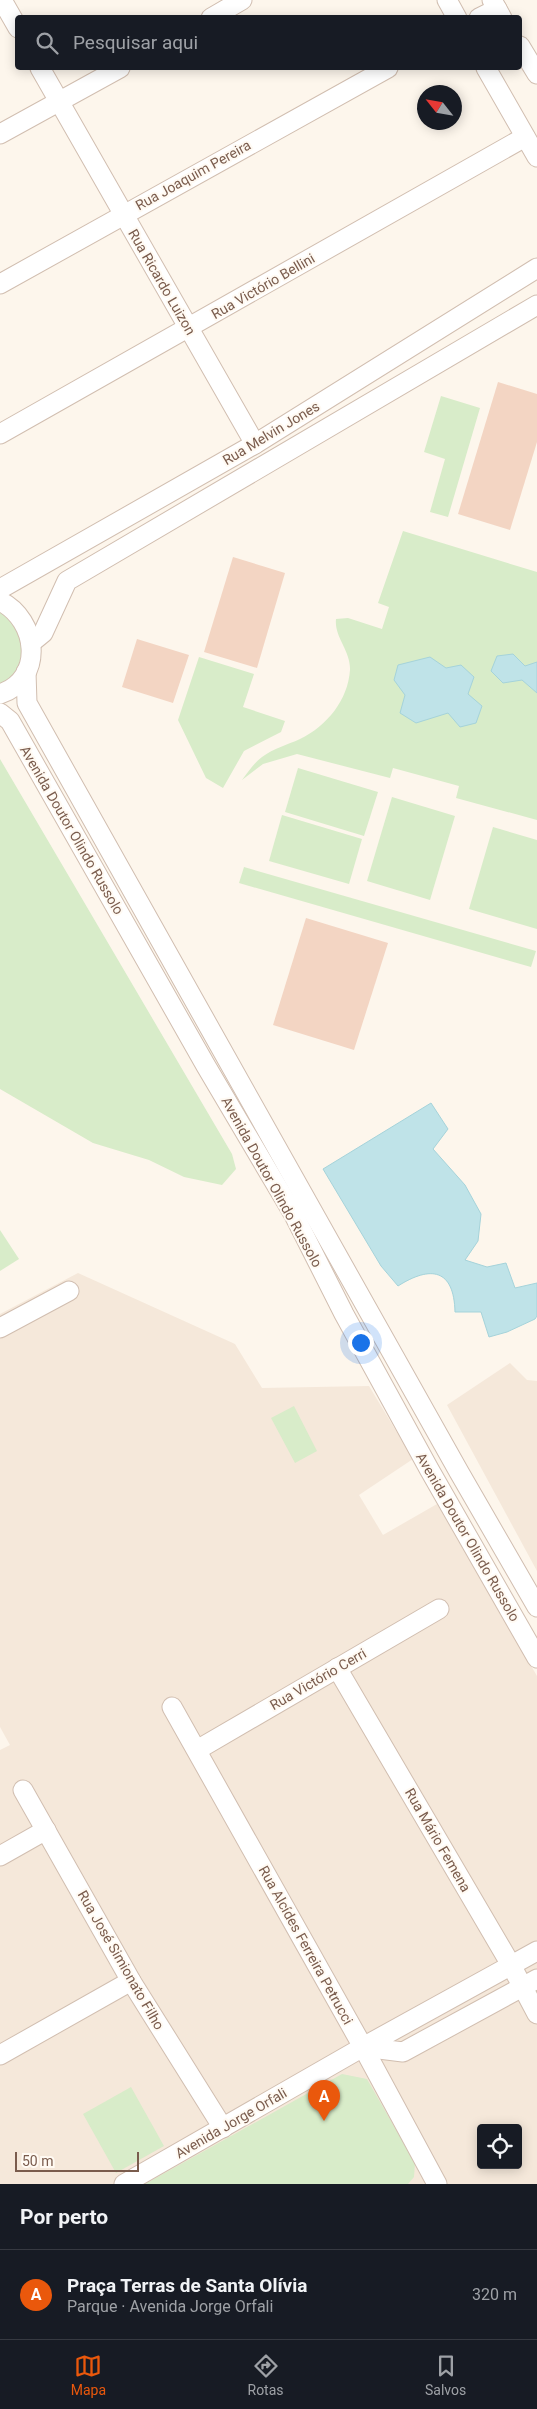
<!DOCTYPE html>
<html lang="pt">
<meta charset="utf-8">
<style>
:root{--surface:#171b24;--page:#20242c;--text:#f1f3f6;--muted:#9ea1a6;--line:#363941;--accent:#ea580c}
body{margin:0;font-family:Roboto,sans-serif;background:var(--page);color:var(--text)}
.controls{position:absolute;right:15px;bottom:15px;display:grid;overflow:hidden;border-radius:5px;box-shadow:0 2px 12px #0003}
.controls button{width:45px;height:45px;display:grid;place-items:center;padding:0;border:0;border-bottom:1px solid var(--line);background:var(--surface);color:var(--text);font:25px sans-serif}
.compass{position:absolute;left:417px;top:85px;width:45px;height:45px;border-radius:50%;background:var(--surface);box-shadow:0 2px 12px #0003;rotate:301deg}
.scale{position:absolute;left:15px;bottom:12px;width:124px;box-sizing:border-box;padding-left:5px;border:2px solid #7a5c4d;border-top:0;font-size:14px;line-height:18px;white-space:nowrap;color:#7a5c4d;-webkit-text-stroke:4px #fffaf3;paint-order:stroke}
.you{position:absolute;left:360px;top:1342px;width:18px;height:18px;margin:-12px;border:4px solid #fff;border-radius:50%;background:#1a73e8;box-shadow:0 0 0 8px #1a73e833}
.badge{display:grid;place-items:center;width:32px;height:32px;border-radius:50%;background:var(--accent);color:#fff;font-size:16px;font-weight:700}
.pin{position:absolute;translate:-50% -41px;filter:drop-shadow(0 1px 2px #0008)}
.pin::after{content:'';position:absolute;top:26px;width:18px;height:15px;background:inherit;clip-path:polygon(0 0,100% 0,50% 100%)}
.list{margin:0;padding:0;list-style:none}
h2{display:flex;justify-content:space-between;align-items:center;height:65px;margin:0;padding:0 20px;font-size:21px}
h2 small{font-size:16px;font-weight:400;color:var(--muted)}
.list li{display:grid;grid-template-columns:32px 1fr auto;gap:15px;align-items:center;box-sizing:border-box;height:90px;padding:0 20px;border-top:1px solid var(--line)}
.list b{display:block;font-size:19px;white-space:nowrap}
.list p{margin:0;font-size:16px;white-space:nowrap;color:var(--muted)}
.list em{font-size:16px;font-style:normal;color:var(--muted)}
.icon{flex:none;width:28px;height:28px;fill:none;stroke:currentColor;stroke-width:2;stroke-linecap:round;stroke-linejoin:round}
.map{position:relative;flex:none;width:537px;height:2184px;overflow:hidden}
.search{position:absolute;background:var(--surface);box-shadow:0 2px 12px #0003;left:15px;right:15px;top:15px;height:55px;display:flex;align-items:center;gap:12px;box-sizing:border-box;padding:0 18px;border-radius:5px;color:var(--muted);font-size:19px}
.sheet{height:155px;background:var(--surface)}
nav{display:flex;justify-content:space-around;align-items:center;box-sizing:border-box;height:70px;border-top:1px solid var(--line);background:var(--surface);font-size:14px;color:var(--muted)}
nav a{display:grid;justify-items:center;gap:2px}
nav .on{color:var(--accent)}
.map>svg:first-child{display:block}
</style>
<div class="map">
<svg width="537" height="2184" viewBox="0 0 537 2184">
<rect width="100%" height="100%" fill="#fdf6ec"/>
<!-- residential -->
<g fill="#f5e8da" fill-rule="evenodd">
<path d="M78,1273L235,1344L262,1388L369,1386L413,1459L359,1495L383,1535L437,1504L537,1676V2184H0V1750L10,1745L0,1727V1314ZM481,2128H518V2165H481Z"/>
<path d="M510,1363L527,1380L537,1381V1571L447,1405Z"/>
</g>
<!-- green -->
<g fill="#d8ecc9">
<path d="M441,396L480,408L448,517L430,512L445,459L424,452Z"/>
<path d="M403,531L537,572V820L456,798L459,786L393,768L390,778L297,754L263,764L242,780C248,772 254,763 262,757C274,748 287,745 300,739C327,726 348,700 350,670C351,651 334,637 336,619L348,618L382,629L389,607L378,603Z"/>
<path d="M0,610L22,633C22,656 22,673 0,686Z"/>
<path d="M199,657L254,674L243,707L285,721L281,732L244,751L223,788L206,778L178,720Z"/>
<path d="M0,759L232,1154L236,1169L222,1185L184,1177L149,1160L93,1143L0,1089Z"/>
<path d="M298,768L378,792L364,836L285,812Z"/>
<path d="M392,797L455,816L430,900L367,881Z"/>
<path d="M282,815L362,839L349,884L269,861Z"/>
<path d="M493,827L537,840V929L469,909Z"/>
<path d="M244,867L536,951L531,967L239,883Z"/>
<path d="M0,1230L19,1259L0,1271Z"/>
<path d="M294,1406L317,1451L295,1463L271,1418Z"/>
<path d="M342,2074L367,2079L415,2163L414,2177L408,2184H145Z"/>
<path d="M131,2087L164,2146L116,2173L83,2114Z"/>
</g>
<!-- water -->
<g fill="#bfe3e8" stroke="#a5d3da">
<path d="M513,654L525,666L537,662V693L522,680L503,683L491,671L497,656Z"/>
<path d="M430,657L446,668L461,665L474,677L468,694L482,706L476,723L460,727L448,713L416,723L400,713L405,695L394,680L398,665Z"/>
<path d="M431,1103L448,1129L433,1149L465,1185L481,1214L478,1241L465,1260L487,1267L506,1263L515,1288L537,1283V1316L535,1319L507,1332L489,1337L481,1312H455C454,1269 431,1265 398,1286L381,1266L323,1169Z"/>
</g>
<!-- building -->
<g fill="#f3d5c3">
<path d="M498,382L537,394V442L510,530L458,514Z"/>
<path d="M233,557L285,573L257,668L204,652Z"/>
<path d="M137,639L189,655L173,703L122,687Z"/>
<path d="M306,918L388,943L354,1050L273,1025Z"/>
</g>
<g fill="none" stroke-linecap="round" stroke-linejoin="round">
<defs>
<g id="minor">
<path d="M2,0L18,28"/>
<path d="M447,0L457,18"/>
<path d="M492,0L502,18"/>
<path d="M211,18L242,0"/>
<path d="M479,18L497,9"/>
<path d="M520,46L537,74"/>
<path d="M40,68L255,444"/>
<path d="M486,68L537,157"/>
<path d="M0,134L120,68"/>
<path d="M0,284L388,68"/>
<path d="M0,434L525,137"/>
<path d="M0,589L255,444L537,268"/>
<path d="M0,601C38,620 45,679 0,694"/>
<path d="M32,642L43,633L67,581L537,305"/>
<path d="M26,672L27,703L459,1472L537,1607"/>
<path d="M0,713L10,721L206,1066L294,1215L344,1314L429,1469L537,1658"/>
<path d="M0,1328L69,1291"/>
<path d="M337,1668L511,1965L537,2014"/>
<path d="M172,1707L363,2047L437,2184"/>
<path d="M197,1750L439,1609"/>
<path d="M23,1790L131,1981L223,2128"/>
<path d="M0,1856L46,1830"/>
<path d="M537,1951L363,2047L403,2052L537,1979"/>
<path d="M0,2055L131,1981"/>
<path d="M124,2184L363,2047"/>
</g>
</defs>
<!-- minor casing -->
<use href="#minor" stroke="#d1beb0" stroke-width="21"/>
<!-- minor -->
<use href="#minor" stroke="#fff" stroke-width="19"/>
</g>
<g text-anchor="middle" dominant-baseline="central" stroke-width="4" stroke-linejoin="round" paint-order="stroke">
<!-- street labels -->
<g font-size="14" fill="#7a5c4d" stroke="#fffaf3">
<text transform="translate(193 175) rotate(-29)">Rua Joaquim Pereira</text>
<text transform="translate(162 282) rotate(60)">Rua Ricardo Luizon</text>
<text transform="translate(263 286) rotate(-30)">Rua Victório Bellini</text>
<text transform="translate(271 433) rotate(-31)">Rua Melvin Jones</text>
<text transform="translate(72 830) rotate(60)">Avenida Doutor Olindo Russolo</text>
<text transform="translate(272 1182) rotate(61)">Avenida Doutor Olindo Russolo</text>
<text transform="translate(468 1537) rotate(60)">Avenida Doutor Olindo Russolo</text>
<text transform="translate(318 1679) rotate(-30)">Rua Victório Cerri</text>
<text transform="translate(438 1840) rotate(60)">Rua Mário Femena</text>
<text transform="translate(306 1945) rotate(61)">Rua Alcídes Ferreira Petrucci</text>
<text transform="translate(121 1960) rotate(60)">Rua José Simionato Filho</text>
<text transform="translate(231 2123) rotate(-30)">Avenida Jorge Orfali</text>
</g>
</g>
</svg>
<div class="controls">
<button><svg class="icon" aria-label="locate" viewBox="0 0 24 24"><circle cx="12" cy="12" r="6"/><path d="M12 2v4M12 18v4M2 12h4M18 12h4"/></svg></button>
</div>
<svg class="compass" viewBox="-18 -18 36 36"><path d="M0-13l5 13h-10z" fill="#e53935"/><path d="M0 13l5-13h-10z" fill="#9ea1a6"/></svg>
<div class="scale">50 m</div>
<div class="you"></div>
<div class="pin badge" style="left:324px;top:2121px">A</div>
<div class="search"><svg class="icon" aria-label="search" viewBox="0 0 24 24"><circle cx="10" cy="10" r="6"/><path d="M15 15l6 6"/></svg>Pesquisar aqui</div>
</div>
<section class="sheet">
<h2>Por perto<small></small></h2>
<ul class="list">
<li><span class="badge">A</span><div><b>Praça Terras de Santa Olívia</b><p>Parque · Avenida Jorge Orfali</p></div><em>320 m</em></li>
</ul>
</section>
<nav>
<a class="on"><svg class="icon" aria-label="map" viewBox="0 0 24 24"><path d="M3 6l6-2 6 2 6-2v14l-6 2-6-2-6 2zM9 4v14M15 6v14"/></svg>Mapa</a>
<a><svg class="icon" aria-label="directions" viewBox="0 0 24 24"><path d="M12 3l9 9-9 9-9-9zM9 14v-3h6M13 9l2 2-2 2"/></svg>Rotas</a>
<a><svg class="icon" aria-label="saved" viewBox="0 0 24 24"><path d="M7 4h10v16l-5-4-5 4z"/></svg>Salvos</a>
</nav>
